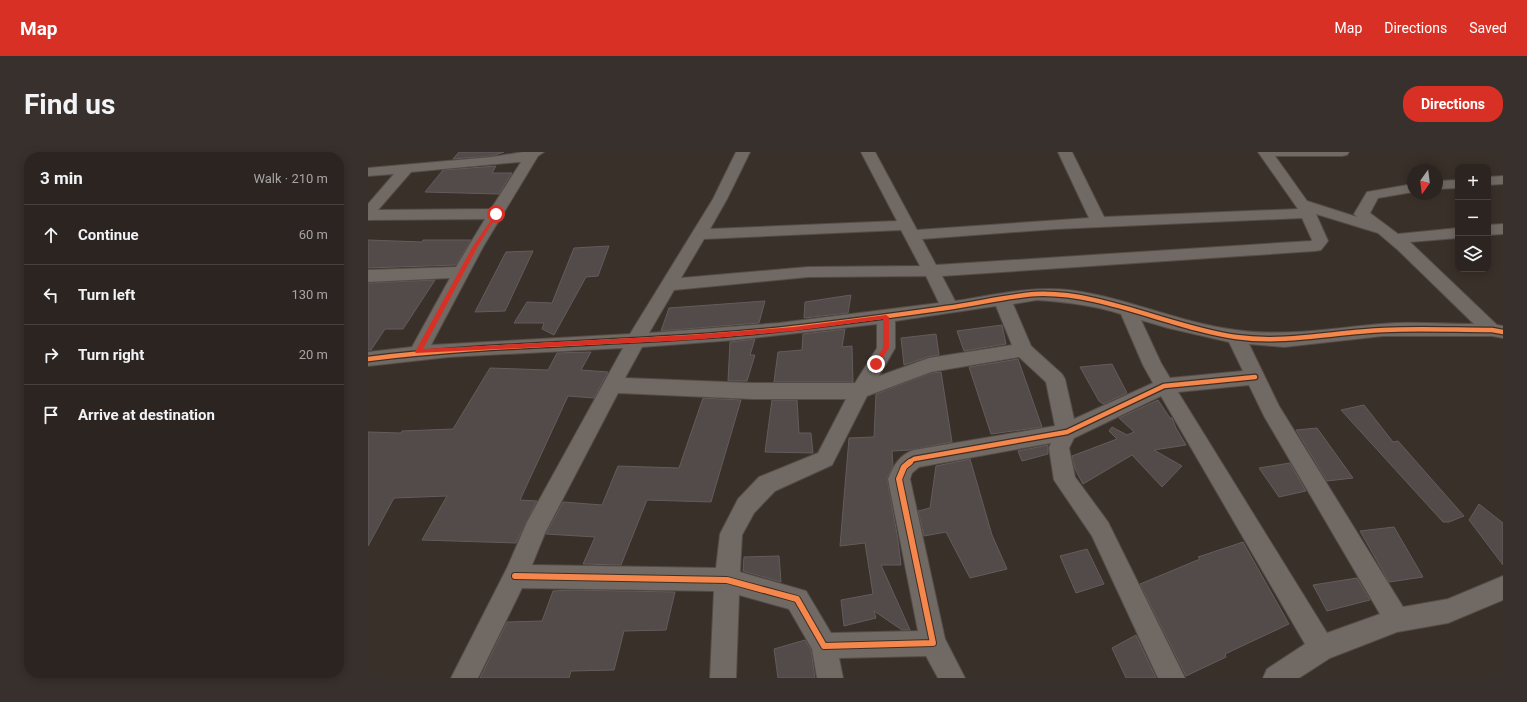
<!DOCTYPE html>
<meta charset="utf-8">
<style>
:root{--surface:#2c2420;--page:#38302d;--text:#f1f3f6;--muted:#a6a4a5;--line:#48413e;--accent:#d93025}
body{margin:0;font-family:Roboto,sans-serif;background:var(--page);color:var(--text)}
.controls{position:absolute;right:12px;top:12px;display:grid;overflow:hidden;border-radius:8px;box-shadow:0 2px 10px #0003}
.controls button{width:36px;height:36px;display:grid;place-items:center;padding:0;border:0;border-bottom:1px solid var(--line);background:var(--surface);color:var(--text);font:20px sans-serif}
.compass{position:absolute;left:1039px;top:12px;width:36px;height:36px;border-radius:50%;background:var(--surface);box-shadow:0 2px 10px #0003;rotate:194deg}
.stop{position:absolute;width:12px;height:12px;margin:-9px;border:3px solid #d93025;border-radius:50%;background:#fff}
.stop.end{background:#d93025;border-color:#fff;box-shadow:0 1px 4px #0008}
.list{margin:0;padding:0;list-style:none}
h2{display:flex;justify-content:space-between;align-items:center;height:52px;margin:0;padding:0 16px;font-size:17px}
h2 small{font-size:13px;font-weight:400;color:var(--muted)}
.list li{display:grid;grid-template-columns:26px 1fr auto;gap:12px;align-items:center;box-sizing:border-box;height:60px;padding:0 16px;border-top:1px solid var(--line)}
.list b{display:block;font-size:15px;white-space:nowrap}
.list em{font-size:13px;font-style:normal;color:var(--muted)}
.icon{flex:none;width:22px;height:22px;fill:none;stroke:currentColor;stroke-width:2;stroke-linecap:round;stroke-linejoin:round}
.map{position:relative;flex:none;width:1135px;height:526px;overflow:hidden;border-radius:16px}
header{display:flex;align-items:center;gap:24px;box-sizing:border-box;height:56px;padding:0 20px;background:var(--accent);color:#fff}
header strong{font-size:19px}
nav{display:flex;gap:22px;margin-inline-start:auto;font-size:14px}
.intro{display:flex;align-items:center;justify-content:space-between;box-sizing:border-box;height:96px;padding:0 24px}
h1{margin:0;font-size:28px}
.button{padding:10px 18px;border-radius:16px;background:var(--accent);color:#fff;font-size:14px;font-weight:700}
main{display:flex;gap:24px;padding:0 24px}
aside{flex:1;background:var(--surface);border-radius:16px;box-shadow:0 2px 10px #0003}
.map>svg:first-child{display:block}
</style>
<header>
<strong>Map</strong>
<nav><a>Map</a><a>Directions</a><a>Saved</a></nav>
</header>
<div class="intro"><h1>Find us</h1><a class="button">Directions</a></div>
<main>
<aside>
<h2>3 min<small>Walk · 210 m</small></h2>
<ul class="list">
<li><svg class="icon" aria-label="ahead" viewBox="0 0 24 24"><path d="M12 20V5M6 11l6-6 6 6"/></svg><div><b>Continue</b></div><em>60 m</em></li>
<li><svg class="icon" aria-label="left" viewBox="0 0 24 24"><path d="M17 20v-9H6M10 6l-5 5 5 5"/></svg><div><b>Turn left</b></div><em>130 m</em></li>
<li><svg class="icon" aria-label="right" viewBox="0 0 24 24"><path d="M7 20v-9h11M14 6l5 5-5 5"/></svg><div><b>Turn right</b></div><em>20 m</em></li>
<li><svg class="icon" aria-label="arrive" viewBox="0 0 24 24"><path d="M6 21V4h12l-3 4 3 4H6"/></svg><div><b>Arrive at destination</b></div></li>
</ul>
</aside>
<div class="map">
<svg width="1135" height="526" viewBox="0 0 1135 526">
<rect width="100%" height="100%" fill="#3a302a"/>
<!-- building -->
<g fill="#524b4a" stroke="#645c5c">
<path d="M91,0H136L124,4L85,7Z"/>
<path d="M128,14L124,21H144L131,42L57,40L75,18Z"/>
<path d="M0,88L54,90L55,88H103L88,113L0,116Z"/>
<path d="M241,94L230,124L218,125L186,183L174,177L176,171H146L159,150L184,151L206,96Z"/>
<path d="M165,99L137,159L107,160L138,100Z"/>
<path d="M67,128L35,177H17L3,198H0V131Z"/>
<path d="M483,143L480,161L436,166L437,150Z"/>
<path d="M397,149L391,171L293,179L301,156Z"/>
<path d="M634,173L638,192L596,199L589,179Z"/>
<path d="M477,177L474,195L484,194L485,230H406L410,200L434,198L435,182Z"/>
<path d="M568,182L571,203L560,205L536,213L533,186Z"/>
<path d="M387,187L382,203H387L379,229H360L362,190Z"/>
<path d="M223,200L213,218L240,220L226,246L200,244L152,348L169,349L148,391L54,388L79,344L26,346L0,394V280L33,281L34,279L85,277L122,216L180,218L189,201Z"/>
<path d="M650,207L674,275L623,282L601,215Z"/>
<path d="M744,212L759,241L735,252L731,249L712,215Z"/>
<path d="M573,220L584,290L542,298L524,299L525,314L519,326L530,388L533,413H513L542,478H534L506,459L508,466L476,474L473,448L505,442L497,391L472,394L481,286L506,285L508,242L563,221Z"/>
<path d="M335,246L373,248L343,350L279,348L253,413L215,412L227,385L178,382L195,350L234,353L250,314L311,316Z"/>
<path d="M404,248H429L431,281H443L445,301L397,300Z"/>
<path d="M790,248L802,266H804L808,276L818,293L786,298L814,314L794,335L764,303L715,332L707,317L704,304L749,287L741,279L744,275L759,283L766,280L751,266Z"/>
<path d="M996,253L1025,290L1030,289L1096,364L1081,370H1075L973,258Z"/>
<path d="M949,276L985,326L959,329L928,278Z"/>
<path d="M680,293V302L654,309L650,299Z"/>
<path d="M602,307L624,383L639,417L602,426L578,380L556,384L550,359L562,356L568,314Z"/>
<path d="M922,311L938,339L911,345L891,316Z"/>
<path d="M1111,352L1135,371V413L1101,368Z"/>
<path d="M1026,375L1055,425L1021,430L992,379Z"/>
<path d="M875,390L921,472L857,502L858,505L818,524L772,432L832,407L830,405Z"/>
<path d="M719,397L736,432L708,441L692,404Z"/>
<path d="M411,404L413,430L375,419L376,405Z"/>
<path d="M989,426L1002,448L959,459L945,433Z"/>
<path d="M204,438L307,440L298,478L256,479L246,518L203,519L201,526H112L139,470L174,469L185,439Z"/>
<path d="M768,483L788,526H758L744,496Z"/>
<path d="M437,488L443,498L447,526H410L406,497Z"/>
</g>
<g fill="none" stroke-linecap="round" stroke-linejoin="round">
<defs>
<g id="street">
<path d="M155,0H176L170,4L115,95L63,193L262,182L345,47L368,0H382L359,47L342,77L529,69L493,0H507L549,78L721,66L690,0H704L736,65L930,57L890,0H981L979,3L974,4H907L939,49L989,65L986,62L999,40L1045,32V40L1010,46L1002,61L1030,82L1090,76V86L1042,90L1129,173L1135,174V186L1124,184H1015L916,195L881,192L911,254L1035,455L1080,447L1135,424V448L1080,471L1029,480L962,506L931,526H895L899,517L937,492L793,244L706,286L701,296L707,325L740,370L817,526H790L724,384L686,328L681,296L683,291L551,315L544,321L542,327L577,487L597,526H570L558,504L471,506L475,526H449L444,497L421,457L371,443L368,526H342L346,439L154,436L110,526H83L139,416L159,370L255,196L81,205L0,214V200L44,195L82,126L0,130V118L88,115L117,67L0,68V52L26,22L0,24V16L124,5ZM151,10H153L123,57L10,58L43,20ZM948,62L1010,81L1030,98L1106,172C1076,172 1043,169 1013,172C965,176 916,185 868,178C811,171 758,145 701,138C663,134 625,143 587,149L574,124L947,99L953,98L960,89ZM934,66L944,88L943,89L568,113L554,87L688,77ZM533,78L552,114L440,115L313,126L336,87ZM558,124L571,151L411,171L281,181L306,138L440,125ZM669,148C698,150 725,153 753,162L775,213L785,231L706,267L697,227L694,222L663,194L645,152ZM628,154L644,193L561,206L511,224L527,196V169ZM773,168L800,176L861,190L875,219L802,226L793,211ZM509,172V196L487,231H384L257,226L274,195L367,188ZM651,205L678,230L687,274L546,298C531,303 526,313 520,327L550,479L463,481L438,439L372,420L374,383L386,361L407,339L464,313L499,244L563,220ZM881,233L896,264L1012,462L959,481L810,240ZM250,241L384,247H478L450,301L391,325L370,347L352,382L348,416L164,413L177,381Z"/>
<path d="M1135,24V32L1120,33V25Z"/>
<path d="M1090,28V36L1069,37V29Z"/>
<path d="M1135,72V82L1120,83V73Z"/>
</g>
</defs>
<!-- street casing -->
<use href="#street" stroke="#554c47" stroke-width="2"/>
<!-- street -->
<use href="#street" fill="#706964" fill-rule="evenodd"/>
<defs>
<g id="cycleway-far1">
<path d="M0,207C128,191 258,192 386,180C451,174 514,165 578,156C608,152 639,144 668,142C732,139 804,176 868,185C918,192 966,180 1016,178C1052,176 1088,178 1124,178L1135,180"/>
<path d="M540,311L546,307L699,280L796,234L887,225"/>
</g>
<path id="cycleway" d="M147,424L359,428L429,447L456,494L565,491L531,327L536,315L542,310"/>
</defs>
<!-- cycleway-far1 casing -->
<use href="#cycleway-far1" stroke="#402f24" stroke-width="7"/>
<!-- cycleway casing -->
<use href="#cycleway" stroke="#402f24" stroke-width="8"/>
<!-- cycleway-far1 -->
<use href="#cycleway-far1" stroke="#f5874c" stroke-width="4.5"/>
<!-- cycleway -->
<use href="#cycleway" stroke="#f5874c" stroke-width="6"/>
</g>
<!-- route -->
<path fill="#d93025" d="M128,61L130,62L110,94L55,197L322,183L426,175L518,163L521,165V196L510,213H506L505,212L515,196V167L426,179L322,188L48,201L47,200L105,94Z"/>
</svg>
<div class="controls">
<button>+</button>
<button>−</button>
<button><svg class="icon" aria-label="layers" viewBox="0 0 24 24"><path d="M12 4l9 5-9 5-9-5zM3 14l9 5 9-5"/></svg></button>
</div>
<svg class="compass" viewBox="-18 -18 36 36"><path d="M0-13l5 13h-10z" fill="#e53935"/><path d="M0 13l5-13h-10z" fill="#a6a4a5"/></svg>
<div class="stop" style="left:128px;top:62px"></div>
<div class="stop end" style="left:508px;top:212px"></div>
</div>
</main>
